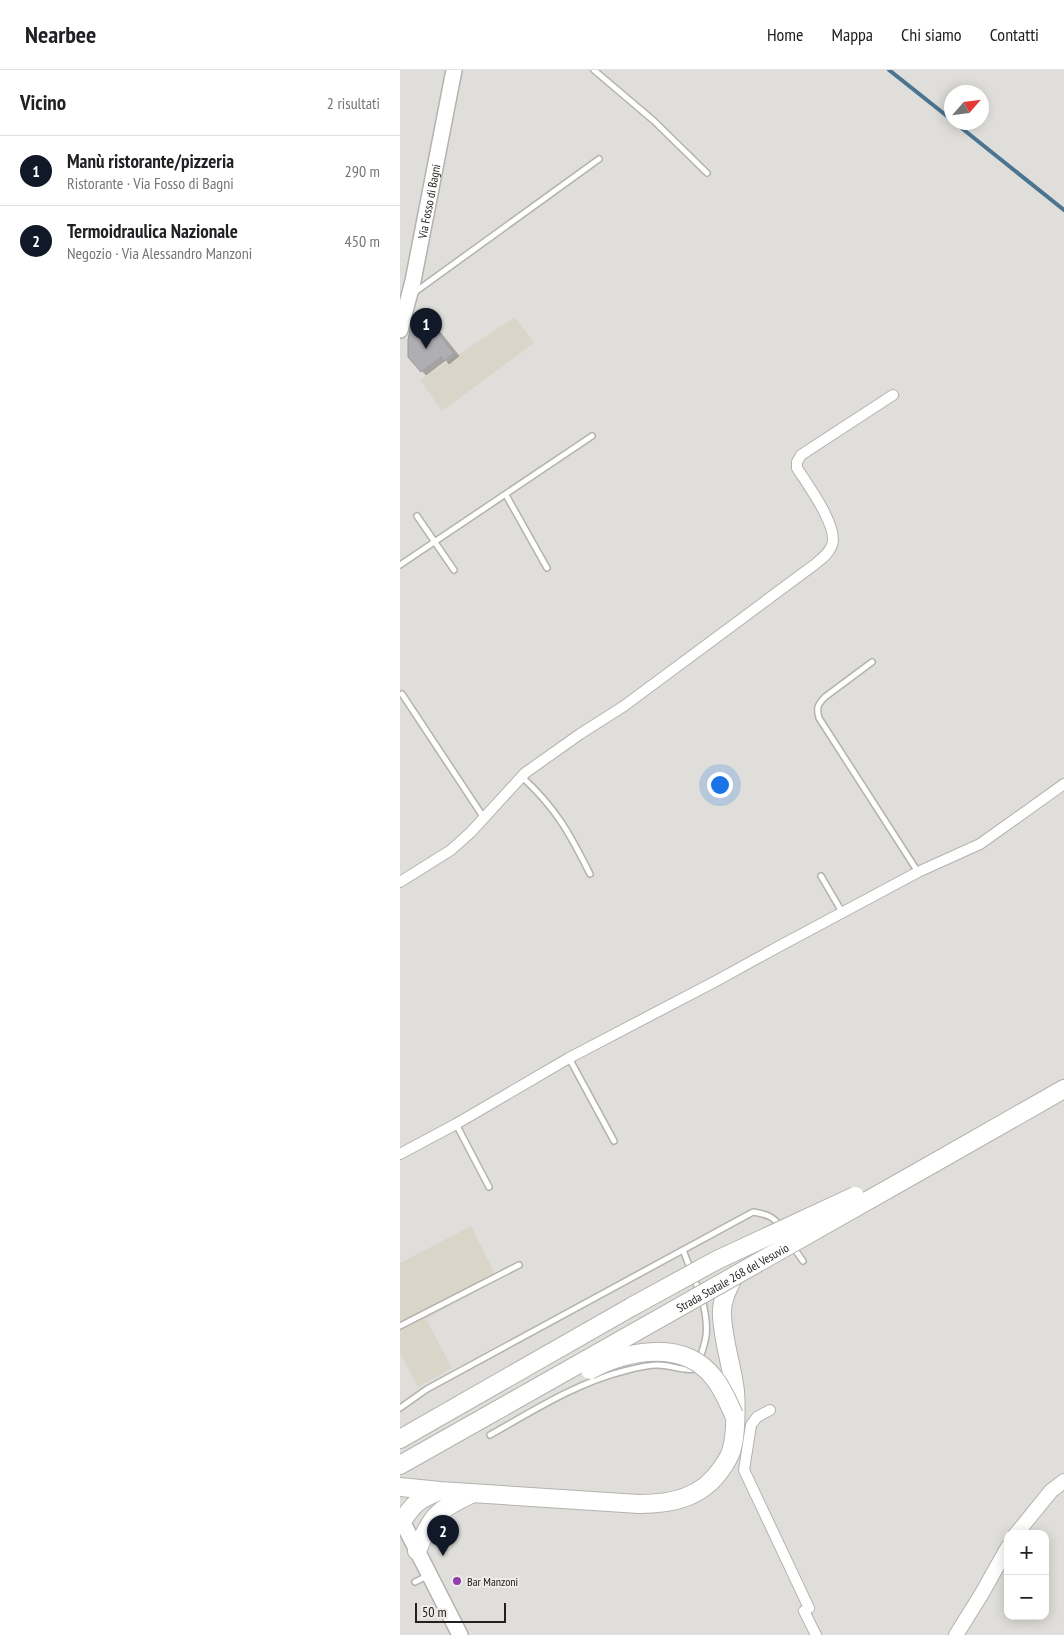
<!DOCTYPE html>
<html lang="it">
<meta charset="utf-8">
<style>
:root{--surface:#fff;--page:#f6f6f6;--text:#202124;--muted:#757577;--line:#e0e0e0;--accent:#111827}
body{margin:0;font-family:"PT Sans Narrow",sans-serif;background:var(--page);color:var(--text)}
.controls{position:absolute;right:15px;bottom:15px;display:grid;overflow:hidden;border-radius:10px;box-shadow:0 2px 12px #0003}
.controls button{width:45px;height:45px;display:grid;place-items:center;padding:0;border:0;border-bottom:1px solid var(--line);background:var(--surface);color:var(--text);font:25px sans-serif}
.compass{position:absolute;left:544px;top:15px;width:45px;height:45px;border-radius:50%;background:var(--surface);box-shadow:0 2px 12px #0003;rotate:62deg}
.scale{position:absolute;left:15px;bottom:12px;width:91px;box-sizing:border-box;padding-left:5px;border:2px solid #222120;border-top:0;font-size:14px;line-height:18px;white-space:nowrap;color:#222120;-webkit-text-stroke:4px #edece7;paint-order:stroke}
.you{position:absolute;left:319px;top:714px;width:18px;height:18px;margin:-12px;border:4px solid #fff;border-radius:50%;background:#1a73e8;box-shadow:0 0 0 8px #1a73e833}
.badge{display:grid;place-items:center;width:32px;height:32px;border-radius:50%;background:var(--accent);color:#fff;font-size:16px;font-weight:700}
.pin{position:absolute;translate:-50% -41px;filter:drop-shadow(0 1px 2px #0008)}
.pin::after{content:'';position:absolute;top:26px;width:18px;height:15px;background:inherit;clip-path:polygon(0 0,100% 0,50% 100%)}
.list{margin:0;padding:0;list-style:none}
h2{display:flex;justify-content:space-between;align-items:center;height:65px;margin:0;padding:0 20px;font-size:21px}
h2 small{font-size:16px;font-weight:400;color:var(--muted)}
.list li{display:grid;grid-template-columns:32px 1fr auto;gap:15px;align-items:center;box-sizing:border-box;height:70px;padding:0 20px;border-top:1px solid var(--line)}
.list b{display:block;font-size:19px;white-space:nowrap}
.list p{margin:0;font-size:16px;white-space:nowrap;color:var(--muted)}
.list em{font-size:16px;font-style:normal;color:var(--muted)}
.map{position:relative;flex:none;width:664px;height:1565px;overflow:hidden}
header{display:flex;align-items:center;gap:30px;box-sizing:border-box;height:70px;padding:0 25px;background:var(--surface);border-bottom:1px solid var(--line)}
header strong{font-size:24px}
nav{display:flex;gap:28px;margin-inline-start:auto;font-size:18px}
main{display:flex}
aside{flex:1;background:var(--surface)}
.map>svg:first-child{display:block}
</style>
<header>
<strong>Nearbee</strong>
<nav><a>Home</a><a>Mappa</a><a>Chi siamo</a><a>Contatti</a></nav>
</header>
<main>
<aside>
<h2>Vicino<small>2 risultati</small></h2>
<ul class="list">
<li><span class="badge">1</span><div><b>Manù ristorante/pizzeria</b><p>Ristorante · Via Fosso di Bagni</p></div><em>290 m</em></li>
<li><span class="badge">2</span><div><b>Termoidraulica Nazionale</b><p>Negozio · Via Alessandro Manzoni</p></div><em>450 m</em></li>
</ul>
</aside>
<div class="map">
<svg width="664" height="1565" viewBox="0 0 664 1565">
<defs>
<filter id="shadow"><feDropShadow dx="5" dy="3" stdDeviation="0" flood-color="#0004"/></filter>
</defs>
<rect width="100%" height="100%" fill="#e0deda"/>
<!-- built -->
<g fill="#d9d5c9">
<path d="M115,247L134,273L42,341L20,310Z"/>
<path d="M71,1156L98,1210L26,1249L52,1298L18,1317L0,1283V1253L1,1252L0,1249V1193Z"/>
</g>
<g fill="none" stroke-linecap="round" stroke-linejoin="round">
<!-- stream -->
<g stroke="#4b7491" stroke-width="4">
<path d="M489,0L552,50"/>
<path d="M554,52L664,140"/>
</g>
</g>
<!-- building -->
<path fill="#afaeb2" stroke="#97969a" filter="url(#shadow)" d="M11,254L23,261L31,254L54,283L44,291L41,287L21,302L8,287V270Z"/>
<g fill="none" stroke-linecap="round" stroke-linejoin="round">
<defs>
<g id="lane">
<path d="M194,0L254,51L307,103"/>
<path d="M15,222L199,89"/>
<path d="M106,425L147,498"/>
<path d="M17,446L54,500"/>
<path d="M0,495L192,366"/>
<path d="M472,592L425,627C418,634 416,638 419,648L518,802"/>
<path d="M2,624L84,748"/>
<path d="M122,707C156,738 170,764 190,804"/>
<path d="M421,806L442,842"/>
<path d="M169,988L214,1071"/>
<path d="M56,1054L89,1117"/>
<path d="M393,1177L403,1191"/>
<path d="M283,1180L299,1221"/>
<path d="M0,1256L119,1195"/>
<path d="M0,1338L27,1319L353,1142C366,1144 373,1146 381,1157"/>
<path d="M90,1365C133,1341 176,1313 224,1301C235,1298 248,1295 258,1295C270,1295 286,1302 296,1299C307,1270 310,1260 302,1229"/>
<path d="M15,1512L29,1505"/>
</g>
<g id="street">
<path d="M0,812L51,780L71,762L125,703L180,664L224,636L414,495C420,490 429,484 432,475C439,457 407,414 397,398V392L401,385L493,325"/>
<path d="M0,1084L56,1054L169,988L316,911L376,878L518,802L580,774L664,714"/>
<path d="M370,1340L357,1347L351,1355L344,1400L409,1538L404,1541L416,1565"/>
</g>
<g id="secondary">
<path d="M616,1464L651,1421L664,1411"/>
<path d="M556,1565L581,1525L608,1477"/>
</g>
<g id="primary">
<path id="s1" d="M0,260L13,211L54,0"/>
<path d="M0,1447L60,1565"/>
</g>
<g id="highway">
<path d="M534,1093L664,1019"/>
<path d="M0,1369L233,1236"/>
<path d="M0,1395L85,1347"/>
<path d="M0,1417L40,1421L239,1434C272,1434 302,1428 322,1398C326,1392 331,1385 332,1378C336,1364 336,1336 335,1321C332,1296 323,1271 322,1245C321,1231 328,1218 334,1206"/>
<path d="M2,1451C15,1432 18,1430 39,1421"/>
<path d="M17,1481C31,1446 37,1440 71,1424"/>
</g>
</defs>
<!-- lane casing -->
<use href="#lane" stroke="#b3b2ae" stroke-width="8"/>
<!-- street casing -->
<use href="#street" stroke="#b3b2ae" stroke-width="12"/>
<!-- secondary casing -->
<use href="#secondary" stroke="#b3b2ae" stroke-width="16"/>
<!-- primary casing -->
<use href="#primary" stroke="#b3b2ae" stroke-width="18"/>
<!-- highway casing -->
<use href="#highway" stroke="#b3b2ae" stroke-width="20"/>
<!-- lane -->
<use href="#lane" stroke="#fff" stroke-width="5"/>
<!-- street -->
<use href="#street" stroke="#fff" stroke-width="10"/>
<!-- secondary -->
<use href="#secondary" stroke="#fff" stroke-width="14"/>
<!-- primary -->
<use href="#primary" stroke="#fff" stroke-width="15"/>
<!-- highway -->
<use href="#highway" stroke="#fff" stroke-width="18"/>
<defs>
<g id="highway-bridge">
<path d="M233,1236L317,1190L455,1126"/>
<path d="M190,1300C228,1280 284,1269 314,1308C323,1319 328,1332 334,1345"/>
<path id="s2" d="M85,1347L534,1093"/>
</g>
</defs>
<!-- highway-bridge casing -->
<use href="#highway-bridge" stroke="#b3b2ae" stroke-width="20" stroke-linecap="butt"/>
<!-- highway-bridge -->
<use href="#highway-bridge" stroke="#fff" stroke-width="18"/>
</g>
<!-- markers -->
<circle fill="#913dab" stroke="#edece7" stroke-width="2" cx="57" cy="1511" r="5"/>
<g text-anchor="middle" dominant-baseline="central" stroke-width="4" stroke-linejoin="round" paint-order="stroke">
<!-- street labels -->
<g font-size="12" fill="#222120" stroke="#edece7">
<text stroke="none"><textPath href="#s1" startOffset="132">Via Fosso di Bagni</textPath></text>
<text stroke="none"><textPath href="#s2" startOffset="284">Strada Statale 268 del Vesuvio</textPath></text>
</g>
<!-- poi labels -->
<g font-size="12" fill="#222120" stroke="#edece7" text-anchor="start">
<text x="67" y="1511">Bar Manzoni</text>
</g>
</g>
</svg>
<div class="controls">
<button>+</button>
<button>−</button>
</div>
<svg class="compass" viewBox="-18 -18 36 36"><path d="M0-13l5 13h-10z" fill="#e53935"/><path d="M0 13l5-13h-10z" fill="#757577"/></svg>
<div class="scale">50 m</div>
<div class="you"></div>
<div class="pin badge" style="left:26px;top:279px">1</div>
<div class="pin badge" style="left:43px;top:1486px">2</div>
</div>
</main>
